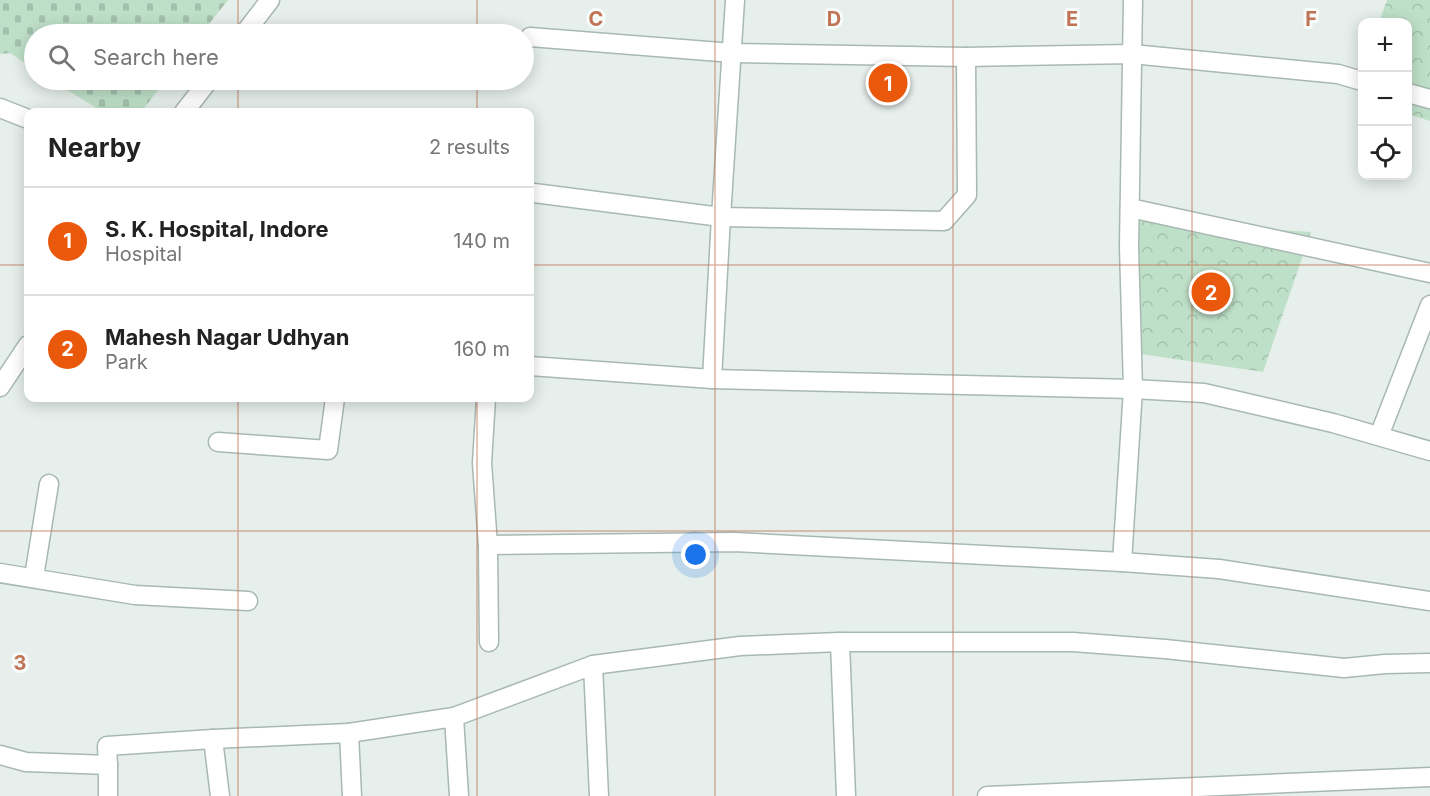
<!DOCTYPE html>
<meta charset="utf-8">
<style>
:root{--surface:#fff;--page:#f2f2f2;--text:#222;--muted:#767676;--line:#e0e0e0;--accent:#ea580c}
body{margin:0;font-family:Inter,sans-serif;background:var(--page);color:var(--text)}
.controls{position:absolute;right:18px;top:18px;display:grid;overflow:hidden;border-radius:12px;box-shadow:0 3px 15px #0003}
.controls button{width:54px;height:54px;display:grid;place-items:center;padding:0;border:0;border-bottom:2px solid var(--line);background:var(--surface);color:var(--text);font:30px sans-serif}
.you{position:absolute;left:696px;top:555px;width:21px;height:21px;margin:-15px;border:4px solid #fff;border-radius:50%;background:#1a73e8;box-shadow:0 0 0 9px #1a73e833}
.badge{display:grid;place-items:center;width:39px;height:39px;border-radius:50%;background:var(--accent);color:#fff;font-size:20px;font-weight:700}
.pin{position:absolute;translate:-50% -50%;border:3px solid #fff;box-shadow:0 2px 6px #0006}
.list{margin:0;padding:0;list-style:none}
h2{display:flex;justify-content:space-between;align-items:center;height:78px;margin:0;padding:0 24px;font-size:26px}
h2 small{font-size:20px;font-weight:400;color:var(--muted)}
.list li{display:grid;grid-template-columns:39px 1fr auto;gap:18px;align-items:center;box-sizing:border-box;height:108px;padding:0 24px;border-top:2px solid var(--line)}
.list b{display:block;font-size:22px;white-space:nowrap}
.list p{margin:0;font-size:20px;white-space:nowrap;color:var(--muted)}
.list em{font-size:20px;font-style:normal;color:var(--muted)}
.icon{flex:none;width:33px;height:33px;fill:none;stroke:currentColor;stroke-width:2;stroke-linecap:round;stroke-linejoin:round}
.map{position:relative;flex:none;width:1430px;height:796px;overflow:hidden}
.search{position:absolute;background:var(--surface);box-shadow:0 3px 15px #0003;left:24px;top:24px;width:510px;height:66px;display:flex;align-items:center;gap:15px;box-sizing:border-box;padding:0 21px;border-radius:33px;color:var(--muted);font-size:22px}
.panel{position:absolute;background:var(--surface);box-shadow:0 3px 15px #0003;left:24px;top:108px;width:510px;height:294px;border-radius:12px}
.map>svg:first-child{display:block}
</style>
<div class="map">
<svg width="1430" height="796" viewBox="0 0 1430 796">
<defs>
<pattern id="cemetery-stones" width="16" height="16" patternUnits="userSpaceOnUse" patternTransform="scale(1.5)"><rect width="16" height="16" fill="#bfe0c8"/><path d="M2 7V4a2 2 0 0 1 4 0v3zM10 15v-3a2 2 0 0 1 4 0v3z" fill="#a4c1ad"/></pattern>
<pattern id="park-crowns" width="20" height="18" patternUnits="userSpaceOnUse" patternTransform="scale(1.5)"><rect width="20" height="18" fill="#bfe0c8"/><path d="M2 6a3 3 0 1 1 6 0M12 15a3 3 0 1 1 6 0" fill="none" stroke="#a4c1ad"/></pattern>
</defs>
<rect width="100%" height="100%" fill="#e6efeb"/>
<!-- cemetery -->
<g fill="url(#cemetery-stones)">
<path d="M0,0H228L201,34H34V69L10,53L0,54Z"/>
<path d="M51,80H166L141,112H103Z"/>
</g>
<!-- park -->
<g fill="url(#park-crowns)">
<path d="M1387,0H1430V121L1408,114V22H1379Z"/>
<path d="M1139,220L1311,232L1263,372L1127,352Z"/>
</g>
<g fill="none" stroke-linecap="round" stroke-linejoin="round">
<defs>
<g id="minor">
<path d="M244,34L270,0"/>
<path d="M530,37L733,53L966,57L1132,54L1338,74L1362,81"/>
<path d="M1408,93L1430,99"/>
<path d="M0,108L28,119"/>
<path d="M184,112L209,80"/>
<path d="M534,193L721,217L944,221L967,195L966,57"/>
<path d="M1130,208L1430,273"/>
<path d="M530,366L712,379L1133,389L1204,393L1333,423L1430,451"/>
<path d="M712,379L721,217L735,0"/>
<path d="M0,387L28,345"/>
<path d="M486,398L482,463L488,545L489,642"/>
<path d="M1379,436L1430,305"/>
<path d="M218,442L328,450L335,398"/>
<path d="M488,545L734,542L1122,562L1219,569L1430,601"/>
<path d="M1122,562L1133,389L1129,247L1133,0"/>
<path d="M0,573L135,595L248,601"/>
<path d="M34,577L49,484"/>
<path d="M840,642L846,796"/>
<path d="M593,665L599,796"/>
<path d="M454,717L593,665L740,646L840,642H1073L1165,649L1344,668L1385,664L1430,663"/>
<path d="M349,733L454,717L459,796"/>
<path d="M213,739L220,796"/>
<path d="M0,755L26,762L108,765V796"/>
<path d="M108,765L107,746L213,739L349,733L352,796"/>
</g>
<path id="tertiary" d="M987,796L1430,777"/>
</defs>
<!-- minor casing -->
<use href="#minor" stroke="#a8b8b2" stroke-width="21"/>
<!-- tertiary casing -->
<use href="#tertiary" stroke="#a8b8b2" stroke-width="21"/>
<!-- minor -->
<use href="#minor" stroke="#fff" stroke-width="18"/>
<!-- tertiary -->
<use href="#tertiary" stroke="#fff" stroke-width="18"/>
</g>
<!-- grid -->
<path fill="none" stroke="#c07456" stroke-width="1.5" stroke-opacity="0.55" d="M238,0V34M477,0V34M715,0V796M953,0V796M1192,0V796M238,80V112M477,80V112M0,265H28M530,265H1430M238,398V796M477,398V796M0,531H1430"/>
<g font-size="20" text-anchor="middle" font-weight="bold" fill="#c07456" stroke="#f7fbf9" stroke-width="6" stroke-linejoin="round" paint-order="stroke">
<text x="596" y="26">C</text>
<text x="834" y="26">D</text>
<text x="1072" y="26">E</text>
<text x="1311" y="26">F</text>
<text x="20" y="670">3</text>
</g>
</svg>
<div class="controls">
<button>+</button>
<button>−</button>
<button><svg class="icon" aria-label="locate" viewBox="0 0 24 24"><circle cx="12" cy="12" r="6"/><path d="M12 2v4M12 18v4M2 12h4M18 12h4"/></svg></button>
</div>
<div class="you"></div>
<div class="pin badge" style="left:888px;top:83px">1</div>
<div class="pin badge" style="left:1211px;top:292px">2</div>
<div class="search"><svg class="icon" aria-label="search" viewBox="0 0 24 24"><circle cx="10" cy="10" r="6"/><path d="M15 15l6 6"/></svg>Search here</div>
<section class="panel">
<h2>Nearby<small>2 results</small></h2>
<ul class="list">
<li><span class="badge">1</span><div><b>S. K. Hospital, Indore</b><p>Hospital</p></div><em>140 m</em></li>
<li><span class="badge">2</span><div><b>Mahesh Nagar Udhyan</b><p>Park</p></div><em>160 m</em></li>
</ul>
</section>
</div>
